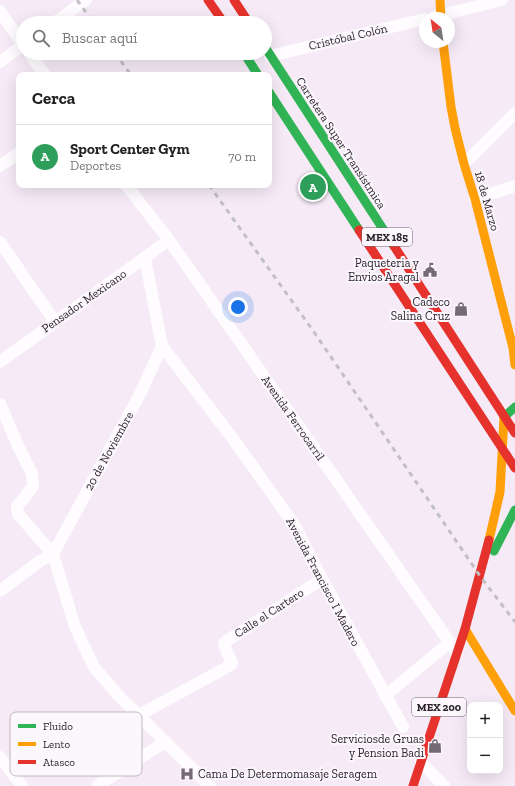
<!DOCTYPE html>
<html lang="es">
<meta charset="utf-8">
<style>
:root{--surface:#fff;--page:#f2f2f2;--text:#222;--muted:#767676;--line:#e0e0e0;--accent:#736a74}
body{margin:0;font-family:"Zilla Slab",serif;background:var(--page);color:var(--text)}
.controls{position:absolute;right:12px;bottom:12px;display:grid;overflow:hidden;border-radius:8px;box-shadow:0 4px 16px #0002}
.controls button{width:36px;height:36px;display:grid;place-items:center;padding:0;border:0;border-bottom:1px solid var(--line);background:var(--surface);color:var(--text);font:20px sans-serif}
.compass{position:absolute;left:419px;top:12px;width:36px;height:36px;border-radius:50%;background:var(--surface);box-shadow:0 4px 16px #0002;rotate:330deg}
.you{position:absolute;left:238px;top:307px;width:14px;height:14px;margin:-10px;border:3px solid #fff;border-radius:50%;background:#1a73e8;box-shadow:0 0 0 6px #1a73e833}
.badge{display:grid;place-items:center;width:26px;height:26px;border-radius:50%;background:var(--accent);color:#fff;font-size:13px;font-weight:700}
.pin{position:absolute;translate:-50% -50%;border:2px solid #fff;box-shadow:0 1px 4px #0006}
.list{margin:0;padding:0;list-style:none}
h2{display:flex;justify-content:space-between;align-items:center;height:52px;margin:0;padding:0 16px;font-size:17px}
h2 small{font-size:13px;font-weight:400;color:var(--muted)}
.list li{display:grid;grid-template-columns:26px 1fr auto;gap:12px;align-items:center;box-sizing:border-box;height:64px;padding:0 16px;border-top:1px solid var(--line)}
.list b{display:block;font-size:15px;white-space:nowrap}
.list p{margin:0;font-size:13px;white-space:nowrap;color:var(--muted)}
.list em{font-size:13px;font-style:normal;color:var(--muted)}
.icon{flex:none;width:22px;height:22px;fill:none;stroke:currentColor;stroke-width:2;stroke-linecap:round;stroke-linejoin:round}
.map{position:relative;flex:none;width:515px;height:786px;overflow:hidden}
.search{position:absolute;background:var(--surface);box-shadow:0 4px 16px #0002;left:16px;top:16px;width:256px;height:44px;display:flex;align-items:center;gap:10px;box-sizing:border-box;padding:0 14px;border-radius:22px;color:var(--muted);font-size:15px}
.panel{position:absolute;background:var(--surface);box-shadow:0 4px 16px #0002;left:16px;top:72px;width:256px;height:116px;border-radius:8px}
.map>svg:first-child{display:block}
</style>
<div class="map">
<svg width="515" height="786" viewBox="0 0 515 786">
<rect width="100%" height="100%" fill="#f5eaf6"/>
<g fill="none" stroke-linecap="round" stroke-linejoin="round">
<!-- street -->
<g stroke="#fefcfe" stroke-width="12">
<path d="M0,11L23,45"/>
<path d="M434,17L502,0"/>
<path d="M54,23L86,0"/>
<path d="M29,53L45,75"/>
<path d="M270,56L425,19"/>
<path d="M0,62L23,45"/>
<path d="M464,164L515,113"/>
<path d="M0,166L19,153"/>
<path d="M126,185L169,240L457,653"/>
<path d="M475,199L515,186"/>
<path d="M0,242L55,322"/>
<path d="M145,258L162,346L234,440L295,526L322,579L403,727"/>
<path d="M0,362L169,240"/>
<path d="M0,404L19,448L32,474L33,486L17,507L18,514L53,554L75,627L94,667L118,695L210,786"/>
<path d="M0,591L40,561L53,554L140,394L162,346"/>
<path d="M385,696L450,642"/>
<path d="M139,715L231,665L232,663L224,645L225,642L322,579"/>
<path d="M0,757L22,786"/>
<path d="M421,762L444,786"/>
<path d="M97,786L165,742"/>
</g>
<!-- fast -->
<g stroke="#30b455" stroke-width="9">
<path d="M265,47L394,246"/>
<path d="M244,53L258,75"/>
<path d="M269,92L359,230"/>
<path d="M504,417L515,407"/>
<path d="M494,551L515,510"/>
</g>
<!-- slow -->
<g stroke="#ff9f0a" stroke-width="9">
<path d="M440,0L441,18"/>
<path d="M443,42L451,107L455,128L464,164L475,199L513,348L515,365"/>
<path d="M489,540L500,492L504,417"/>
<path d="M465,629L515,711"/>
</g>
<!-- jam -->
<g stroke="#e5322d" stroke-width="9">
<path d="M208,0L224,23"/>
<path d="M234,0L249,23"/>
<path d="M359,230L515,468"/>
<path d="M394,246L515,433"/>
<path d="M413,786L465,629L489,540"/>
</g>
<!-- rail -->
<g stroke="#c3c0c3" stroke-width="3" stroke-dasharray="5 5" stroke-linecap="butt">
<path d="M77,0L94,23"/>
<path d="M115,53L131,75"/>
<path d="M209,185L314,332L480,576L515,622"/>
</g>
</g>
<!-- icons -->
<defs>
<symbol id="civic-bare" viewBox="-9 -9 18 18"><path d="M-.6-6.5H3V-4.5H.6V-3L4-1V1h2V6H-6V1h2V-1L-.6-3ZM-1.2 2.5V6h2.4V2.5Z" fill="#736a74" stroke="#fcf7fc" stroke-width="2.5" paint-order="stroke"/></symbol>
<symbol id="shop-bare" viewBox="-9 -9 18 18"><path d="M-5-2.5h2.3a2.7 3.5 0 0 1 5.4 0H5L5.5 6h-11ZM-1.5-2.5h3a1.5 2.3 0 0 0-3 0Z" fill="#736a74" stroke="#fcf7fc" stroke-width="2.5" paint-order="stroke"/></symbol>
<symbol id="hospital-bare" viewBox="-9 -9 18 18"><path d="M-5-5h3v3.5h4V-5h3V5h-3V1.5h-4V5h-3Z" fill="#736a74" stroke="#fcf7fc" stroke-width="2.5" paint-order="stroke"/></symbol>
</defs>
<g fill-rule="evenodd">
<use href="#civic-bare" x="420" y="260" width="20" height="20"/>
<use href="#shop-bare" x="451" y="299" width="20" height="20"/>
<use href="#shop-bare" x="425" y="736" width="20" height="20"/>
<use href="#hospital-bare" x="177" y="764" width="20" height="20"/>
</g>
<g text-anchor="middle" dominant-baseline="central" stroke-width="4" stroke-linejoin="round" paint-order="stroke">
<!-- shield labels -->
<g fill="#fcf7fc" stroke="#6b646c" stroke-width="1">
<rect x="362" y="228" width="50" height="18" rx="3"/>
<rect x="412" y="698" width="54" height="18" rx="3"/>
</g>
<g font-size="11" font-weight="bold" fill="#2d252e">
<text x="387" y="237">MEX 185</text>
<text x="439" y="707">MEX 200</text>
</g>
<!-- street labels -->
<g font-size="12" fill="#2d252e" stroke="#fcf7fc">
<text transform="translate(348 37) rotate(-13)">Cristóbal Colón</text>
<text transform="translate(341 143) rotate(57)">Carretera Super Transístmica</text>
<text transform="translate(487 201) rotate(74)">18 de Marzo</text>
<text transform="translate(84 301) rotate(-35)">Pensador Mexicano</text>
<text transform="translate(293 418) rotate(55)">Avenida Ferrocarril</text>
<text transform="translate(109 451) rotate(-61)">20 de Noviembre</text>
<text transform="translate(323 582) rotate(62)">Avenida Francisco I Madero</text>
<text transform="translate(269 613) rotate(-33)">Calle el Cartero</text>
</g>
<!-- poi labels -->
<g font-size="12" fill="#2d252e" stroke="#fcf7fc" text-anchor="end">
<text x="419" y="263">Paqueteria y<tspan x="419" dy="14">Envios Aragal</tspan></text>
<text x="450" y="302">Cadeco<tspan x="450" dy="14">Salina Cruz</tspan></text>
<text x="424" y="739">Serviciosde Gruas<tspan x="424" dy="14">y Pension Badi</tspan></text>
<text x="198" y="774" text-anchor="start">Cama De Determomasaje Seragem</text>
</g>
</g>
<!-- legend -->
<rect x="10" y="712" width="132" height="64" rx="6" fill="#fcf7fc" stroke="#beb8be" stroke-width="1"/>
<rect x="18" y="724" width="18" height="4" fill="#30b455"/>
<rect x="18" y="742" width="18" height="4" fill="#ff9f0a"/>
<rect x="18" y="760" width="18" height="4" fill="#e5322d"/>
<g font-size="11" fill="#2d252e">
<text x="43" y="730">Fluido</text>
<text x="43" y="748">Lento</text>
<text x="43" y="766">Atasco</text>
</g>
</svg>
<div class="controls">
<button>+</button>
<button>−</button>
</div>
<svg class="compass" viewBox="-18 -18 36 36"><path d="M0-13l5 13h-10z" fill="#e53935"/><path d="M0 13l5-13h-10z" fill="#767676"/></svg>
<div class="you"></div>
<div class="pin badge" style="left:313px;top:187px;background:#2e9e5b">A</div>
<div class="search"><svg class="icon" aria-label="search" viewBox="0 0 24 24"><circle cx="10" cy="10" r="6"/><path d="M15 15l6 6"/></svg>Buscar aquí</div>
<section class="panel">
<h2>Cerca<small></small></h2>
<ul class="list">
<li><span class="badge" style="background:#2e9e5b">A</span><div><b>Sport Center Gym</b><p>Deportes</p></div><em>70 m</em></li>
</ul>
</section>
</div>
